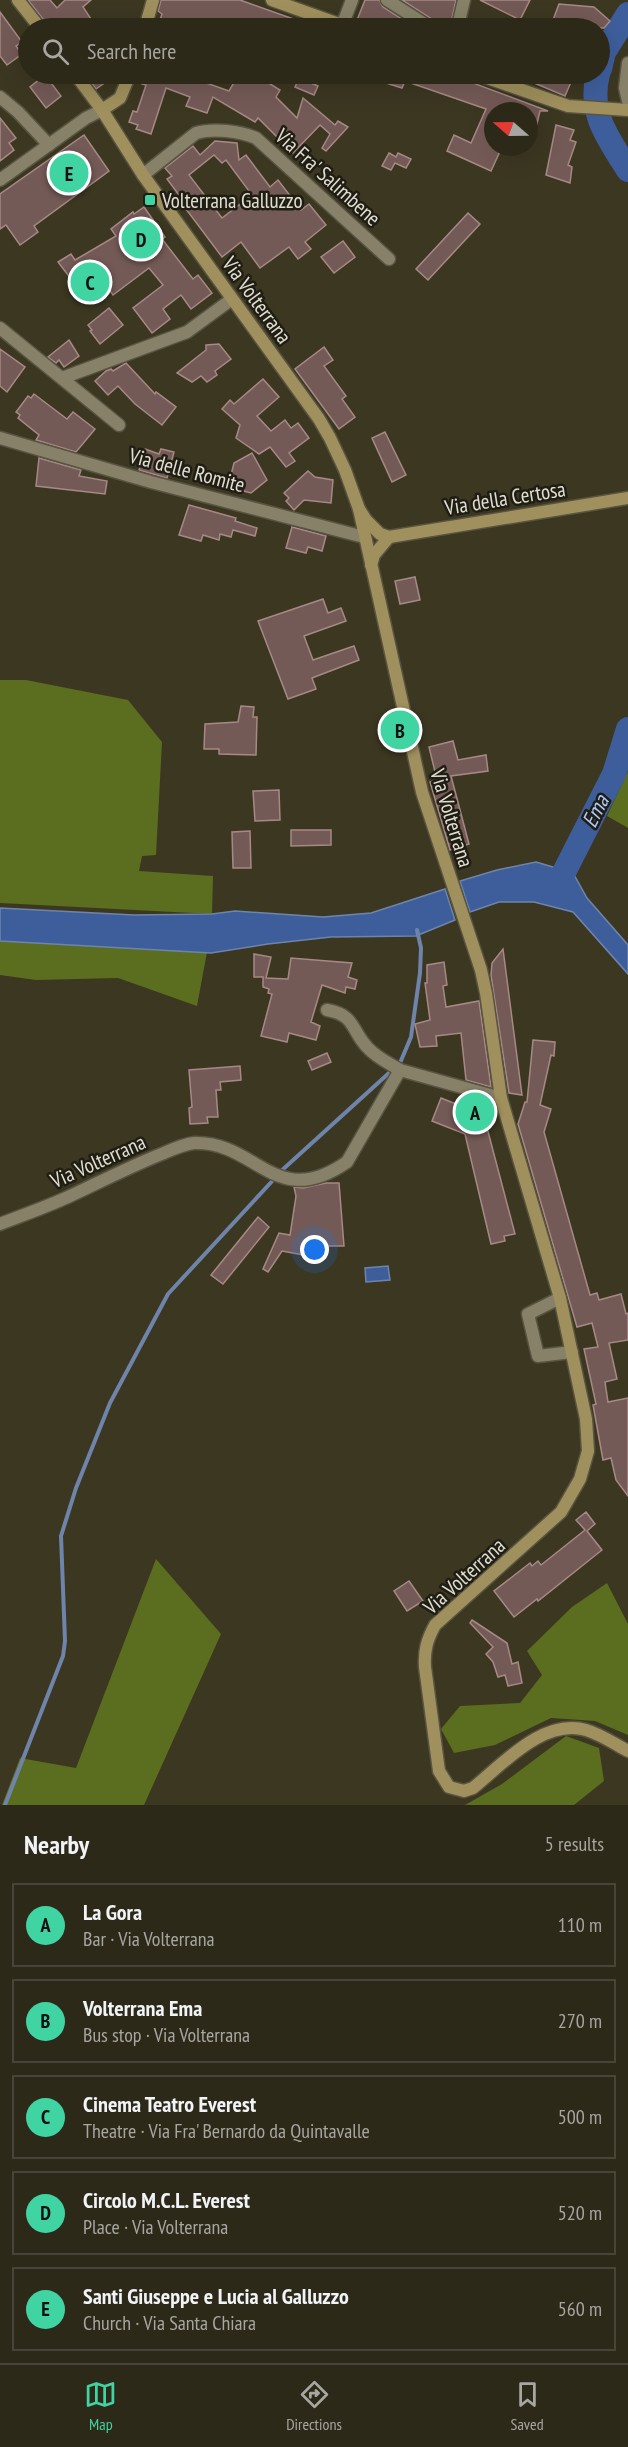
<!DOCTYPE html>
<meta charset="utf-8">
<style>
:root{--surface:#2d2919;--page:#393526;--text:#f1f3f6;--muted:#a7a6a2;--line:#484538;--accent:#40d4a2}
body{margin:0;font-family:"PT Sans Narrow",sans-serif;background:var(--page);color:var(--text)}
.compass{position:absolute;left:484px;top:102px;width:54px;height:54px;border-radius:50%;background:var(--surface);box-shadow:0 6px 24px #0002;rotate:290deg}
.you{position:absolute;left:315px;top:1250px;width:21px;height:21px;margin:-15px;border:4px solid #fff;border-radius:50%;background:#1a73e8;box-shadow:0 0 0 9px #1a73e833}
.badge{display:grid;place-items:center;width:39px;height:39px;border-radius:50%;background:var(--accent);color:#111;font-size:20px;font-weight:700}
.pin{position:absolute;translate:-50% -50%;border:3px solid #fff;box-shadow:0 2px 6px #0006}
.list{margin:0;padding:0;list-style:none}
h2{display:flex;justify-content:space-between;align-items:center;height:78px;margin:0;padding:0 24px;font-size:26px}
h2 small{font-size:20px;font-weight:400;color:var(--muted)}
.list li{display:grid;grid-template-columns:39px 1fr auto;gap:18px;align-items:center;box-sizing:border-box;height:84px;margin:0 12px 12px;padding:0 12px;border:2px solid var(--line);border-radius:0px}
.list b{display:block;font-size:22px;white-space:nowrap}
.list p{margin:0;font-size:20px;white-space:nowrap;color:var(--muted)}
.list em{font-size:20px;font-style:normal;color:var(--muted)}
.icon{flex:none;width:33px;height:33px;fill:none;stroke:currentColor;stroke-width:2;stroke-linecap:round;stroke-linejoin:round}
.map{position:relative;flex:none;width:628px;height:1805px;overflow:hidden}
.search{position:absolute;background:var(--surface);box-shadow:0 6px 24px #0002;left:18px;right:18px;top:18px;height:66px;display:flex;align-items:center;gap:15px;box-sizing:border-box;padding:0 21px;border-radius:33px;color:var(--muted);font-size:22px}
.sheet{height:558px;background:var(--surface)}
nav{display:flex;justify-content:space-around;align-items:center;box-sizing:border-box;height:84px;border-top:2px solid var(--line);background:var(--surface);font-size:16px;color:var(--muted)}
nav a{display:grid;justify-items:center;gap:3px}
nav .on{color:var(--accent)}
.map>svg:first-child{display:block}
</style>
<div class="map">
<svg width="628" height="1805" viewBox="0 0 628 1805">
<rect width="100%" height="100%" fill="#3c3721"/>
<!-- forest -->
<g fill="#5b6d1e">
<path d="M0,680H26L128,700L162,742L156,855L142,856L139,871L213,876L212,914L0,903Z"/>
<path d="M628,771V828L607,816Z"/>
<path d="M0,941L207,952L197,1006L118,978L36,980L0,975Z"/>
<path d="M156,1559L221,1634L144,1805H2L20,1758L76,1768Z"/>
<path d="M607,1583L628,1624V1735L595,1721L551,1718L495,1745L454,1753L441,1729L460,1706L520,1703L542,1675L527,1651L572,1607Z"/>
<path d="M566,1736L599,1748L604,1781L574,1805H465L502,1784Z"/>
</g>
<!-- water -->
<g fill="#3e5e9b" stroke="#6f84ab" stroke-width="1.5">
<path d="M536,862L573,873L587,898L628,945V974L573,912L534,902H499L470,912L460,881L497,870Z"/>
<path d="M445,889L455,920L416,936L331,937L268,944L211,953L0,941V908L134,915L212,914L235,911L323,917L371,913Z"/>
<path d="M388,1266L390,1280L366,1282L365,1268Z"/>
</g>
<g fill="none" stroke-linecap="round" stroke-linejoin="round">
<!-- stream -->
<g stroke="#6f84ab" stroke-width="4">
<path d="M280,1172L400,1063L411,1037L420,973L421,948L417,930"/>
<path d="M5,1805L63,1656L65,1641L61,1536L76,1488L110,1403L168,1294L275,1178"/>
</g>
<!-- river -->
<g stroke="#3e5e9b" stroke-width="24">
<path d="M600,69L604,52L628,14"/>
<path d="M598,74C588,113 608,138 628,170"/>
<path d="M555,890L614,774L628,729"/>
</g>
</g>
<!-- building -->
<g fill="#745a56" stroke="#a68985" stroke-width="1.5" fill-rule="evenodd">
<path d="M28,0H50L57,8L65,0H91L83,7L97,28H48L46,23Z"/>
<path d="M161,0H240L316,27L256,28L244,24L242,28H157L162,14L158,11Z"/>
<path d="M365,0H379L383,7L416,28H374L357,20Z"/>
<path d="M402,0H456L450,28H439L435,21Z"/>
<path d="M480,0H530L520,20Z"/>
<path d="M559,4L594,7L610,21L604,28H550Z"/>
<path d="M0,12L22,42L16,46L22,54L7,65L0,56Z"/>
<path d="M85,74H117L96,89Z"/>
<path d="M146,74H181L229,91L239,74H254L280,90L276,97L297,118L303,98L335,125L338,121L348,127L326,151L322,148L330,134L320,125L293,153L258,118L255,122L213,97L207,113L186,106L190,97L166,88L151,134L136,129L138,125L129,122L133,111L137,112L146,85L142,84Z"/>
<path d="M364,74H449L548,111H540L533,140L529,139V111H493V147H502L491,171L447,151L454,135L471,143L486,109L405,81L402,88L364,76Z"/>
<path d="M513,74H558L571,82L565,96Z"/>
<path d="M45,75L61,96L46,108L30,87Z"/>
<path d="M299,78L318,86L314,95L295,87Z"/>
<path d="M0,118L16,138L9,143L14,150L0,161Z"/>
<path d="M556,125L574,130L570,140L576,142L568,165L572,167L570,183L546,175Z"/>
<path d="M84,135L109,171L34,226L38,232L20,245L6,225L0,229V194Z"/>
<path d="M215,141L237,143L239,160L246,155L270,187L278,180L301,210L309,204L326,225L305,242L311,249L298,259L289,247L260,268L241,242L222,257L183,205L185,203L167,179L172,176L165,168L193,146L200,155ZM214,155L222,163L226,160L252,195L222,218L189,175Z"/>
<path d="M389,153L396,157L398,153L411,159L406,168L395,163L391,170L382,166Z"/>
<path d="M144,207L165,237L162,239L193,279L198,275L212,293L191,309L181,295L163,309L170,319L152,333L133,308L163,285L149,268L113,295L105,284L87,300L58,262L71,254L75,260L116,236L111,229L133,212L134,214Z"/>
<path d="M468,213L480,224L428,280L416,269Z"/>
<path d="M343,241L355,257L334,273L321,257Z"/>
<path d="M109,308L123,325L100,344L90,331L92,330L88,325Z"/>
<path d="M69,340L79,356L64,367L59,360L56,363L48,357Z"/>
<path d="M219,344L231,359L215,371L217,375L207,382L201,376L192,382L177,373L206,350V345Z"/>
<path d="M324,347L333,360L324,366L346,396L342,399L355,417L339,429L295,369Z"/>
<path d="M0,349L25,367L7,392L0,386Z"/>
<path d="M126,363L155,394L156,392L176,407L162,425L135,404L118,386L108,395L95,381L106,371L111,369L113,371Z"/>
<path d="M263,379L279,397L257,416L271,431L285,420L291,428L298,423L309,438L289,453L295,461L286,467L270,447L259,454L236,438L240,425L222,409L230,400L234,404Z"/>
<path d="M34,394L67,419L73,412L95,429L76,452L36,440L39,435L18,418L20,415L16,412L28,396L31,398Z"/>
<path d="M385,432L406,475L392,482L372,438Z"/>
<path d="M145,449L159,454L161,449L174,452L167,478L139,470Z"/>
<path d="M252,453L267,480L251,493L228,487L234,463Z"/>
<path d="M39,458L81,470L79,476L107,481L105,494L36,486Z"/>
<path d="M308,471L315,477L333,480L331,503L304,500L294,510L286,501L289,498L284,493Z"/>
<path d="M189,505L236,518L235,521L257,528L255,536L233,530L231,537L220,534L219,540L203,535L201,541L179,535Z"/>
<path d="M292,527L326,536L322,551L308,547L306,553L286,548Z"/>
<path d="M415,577L420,600L400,604L395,581Z"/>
<path d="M323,599L328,613L341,608L346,621L304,636L313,660L354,646L359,660L312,678L316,689L288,699L258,621Z"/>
<path d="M241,706L254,707L253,717H257L256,755L219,754V749H204L205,724L238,722Z"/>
<path d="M453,741L458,760L486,755L488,771L451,776L469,844L450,850L430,782L437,780L429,747Z"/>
<path d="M279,790L280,820L255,821L253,791Z"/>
<path d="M291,830H331V845L291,846Z"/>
<path d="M250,831L251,868H233L232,832Z"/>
<path d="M503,949L510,1003L522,1095L509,1093L491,975L492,963Z"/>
<path d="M254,954L271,957L266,978L288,979L291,958L352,963L348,977L357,980L355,989L346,987L345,993L322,985L311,1022L320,1026L316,1040L289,1033L287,1042L261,1036L272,994L268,993L269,989L263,987V977H254Z"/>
<path d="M444,962L447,985L443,986L446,1007L479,1001L491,1087L466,1080L461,1033L436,1036L437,1046L420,1047L415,1024L430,1020L425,983H427V965Z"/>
<path d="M533,1040L555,1042L554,1056L551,1055L540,1105L551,1109L544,1132L590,1295L597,1293L599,1300L621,1294L626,1314L628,1313V1340L609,1343L617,1379L605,1382L608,1402L628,1398V1496L616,1480L611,1458L603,1460L593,1405L596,1404L584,1349L598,1347L592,1323L577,1327L518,1124L525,1102H527Z"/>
<path d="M327,1053L331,1062L312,1070L308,1061Z"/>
<path d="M240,1066L241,1080L220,1082L221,1090H216L218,1117H207L208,1123L190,1124L189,1108L192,1107L189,1070Z"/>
<path d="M465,1097L480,1101L515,1234L504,1236L505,1241L491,1244L465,1134L432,1121L441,1098L461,1106Z"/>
<path d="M326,1183H339L344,1246H320V1258L282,1251L268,1272L263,1269L279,1233L290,1235L296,1196L294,1187L303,1188Z"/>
<path d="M258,1217L269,1227L223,1284L211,1275Z"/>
<path d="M586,1512L595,1524L587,1531L602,1550L538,1601L537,1599L514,1617L494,1591L530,1563L532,1566L538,1561L541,1565L585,1530L576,1520Z"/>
<path d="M409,1581L423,1601L407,1611L394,1591Z"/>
<path d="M472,1620L507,1643L512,1664L518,1662L522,1683L508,1686L505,1675L498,1677L493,1662L486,1654L493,1647L470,1623Z"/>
</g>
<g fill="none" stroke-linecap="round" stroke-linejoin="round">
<defs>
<g id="minor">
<path d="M387,0L431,28"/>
<path d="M342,26L352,0"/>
<path d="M458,26L464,0"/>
<path d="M628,63L625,88L628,101"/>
<path d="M0,97L18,112L49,145"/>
<path d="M143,175L196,133C213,128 240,131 256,138L389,259"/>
<path d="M0,180L86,118L102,110"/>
<path d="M0,328L119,425"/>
<path d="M62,378L187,332L232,299"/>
<path d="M0,438L151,482L364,537"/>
<path d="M327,1010C356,1015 351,1031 368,1048C377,1058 389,1063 400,1070"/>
<path d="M0,1224C23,1215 46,1207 68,1197C100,1182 131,1166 164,1153C173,1149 185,1144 194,1143C257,1141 275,1212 347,1162L400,1070L501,1098"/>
<path d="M560,1298L528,1314L538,1356L572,1352"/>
</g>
<g id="secondary">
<path d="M18,0L40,28"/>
<path d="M272,0L350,28"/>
<path d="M145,28L153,0"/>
<path d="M75,74L102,110L143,175L319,419L330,438L345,470L359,509L366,520L380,534L389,537L628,498"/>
<path d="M476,74L568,106L628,110"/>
<path d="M102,110L120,98L130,74"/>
<path d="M359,509L422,792L481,970L486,993L501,1098L560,1298L586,1419L588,1451L580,1479L561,1512L435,1625C427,1640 424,1650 425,1667L439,1771L449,1787L464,1791L473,1788C503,1764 543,1718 586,1730C600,1734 615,1744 628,1751"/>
<path d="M371,565L374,555L389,537"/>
</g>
</defs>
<!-- minor casing -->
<use href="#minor" stroke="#585441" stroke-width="15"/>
<!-- secondary casing -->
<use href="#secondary" stroke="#585441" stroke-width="15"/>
<!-- minor -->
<use href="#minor" stroke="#868168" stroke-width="12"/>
<!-- secondary -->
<use href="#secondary" stroke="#a0905d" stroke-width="12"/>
</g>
<!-- markers -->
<rect fill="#40d4a2" stroke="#201e14" stroke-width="2" x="144" y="194" width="12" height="12" rx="3"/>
<g text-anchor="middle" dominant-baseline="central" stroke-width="5" stroke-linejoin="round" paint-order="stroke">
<!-- street labels -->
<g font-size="21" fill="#e1ded1" stroke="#201e14">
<text transform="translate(328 177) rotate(42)">Via Fra' Salimbene</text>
<text transform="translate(257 300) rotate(54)">Via Volterrana</text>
<text transform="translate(187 470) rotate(15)">Via delle Romite</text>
<text transform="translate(505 498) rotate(-9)">Via della Certosa</text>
<text transform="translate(452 818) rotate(73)">Via Volterrana</text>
<text transform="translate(98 1161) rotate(-24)">Via Volterrana</text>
<text transform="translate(464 1576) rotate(-42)">Via Volterrana</text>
</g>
<!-- poi labels -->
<g font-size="21" fill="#e1ded1" stroke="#201e14" text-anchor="start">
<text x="162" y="200">Volterrana Galluzzo</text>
</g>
<!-- water labels -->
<g font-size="22" font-style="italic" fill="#adcaff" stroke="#201e14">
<text transform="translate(595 811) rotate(-63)">Ema</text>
</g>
</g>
</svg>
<svg class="compass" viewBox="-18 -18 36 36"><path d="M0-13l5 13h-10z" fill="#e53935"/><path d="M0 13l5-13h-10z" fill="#a7a6a2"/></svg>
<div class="you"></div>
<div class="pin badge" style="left:475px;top:1112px">A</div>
<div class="pin badge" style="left:400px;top:730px">B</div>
<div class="pin badge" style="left:90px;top:282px">C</div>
<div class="pin badge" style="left:141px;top:239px">D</div>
<div class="pin badge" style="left:69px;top:173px">E</div>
<div class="search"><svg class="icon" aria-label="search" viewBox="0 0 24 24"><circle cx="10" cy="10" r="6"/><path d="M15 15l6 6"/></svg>Search here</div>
</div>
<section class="sheet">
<h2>Nearby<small>5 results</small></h2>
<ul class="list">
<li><span class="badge">A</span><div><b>La Gora</b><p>Bar · Via Volterrana</p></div><em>110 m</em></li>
<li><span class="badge">B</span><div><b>Volterrana Ema</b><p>Bus stop · Via Volterrana</p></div><em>270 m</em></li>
<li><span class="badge">C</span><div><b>Cinema Teatro Everest</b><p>Theatre · Via Fra' Bernardo da Quintavalle</p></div><em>500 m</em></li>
<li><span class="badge">D</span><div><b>Circolo M.C.L. Everest</b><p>Place · Via Volterrana</p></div><em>520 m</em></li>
<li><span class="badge">E</span><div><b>Santi Giuseppe e Lucia al Galluzzo</b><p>Church · Via Santa Chiara</p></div><em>560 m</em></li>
</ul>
</section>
<nav>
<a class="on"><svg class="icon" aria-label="map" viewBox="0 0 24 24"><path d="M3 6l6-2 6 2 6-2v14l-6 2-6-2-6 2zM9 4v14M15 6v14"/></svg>Map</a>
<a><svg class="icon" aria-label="directions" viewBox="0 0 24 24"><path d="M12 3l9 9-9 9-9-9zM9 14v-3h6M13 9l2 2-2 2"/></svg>Directions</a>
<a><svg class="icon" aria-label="saved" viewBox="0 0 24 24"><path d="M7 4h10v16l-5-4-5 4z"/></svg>Saved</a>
</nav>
